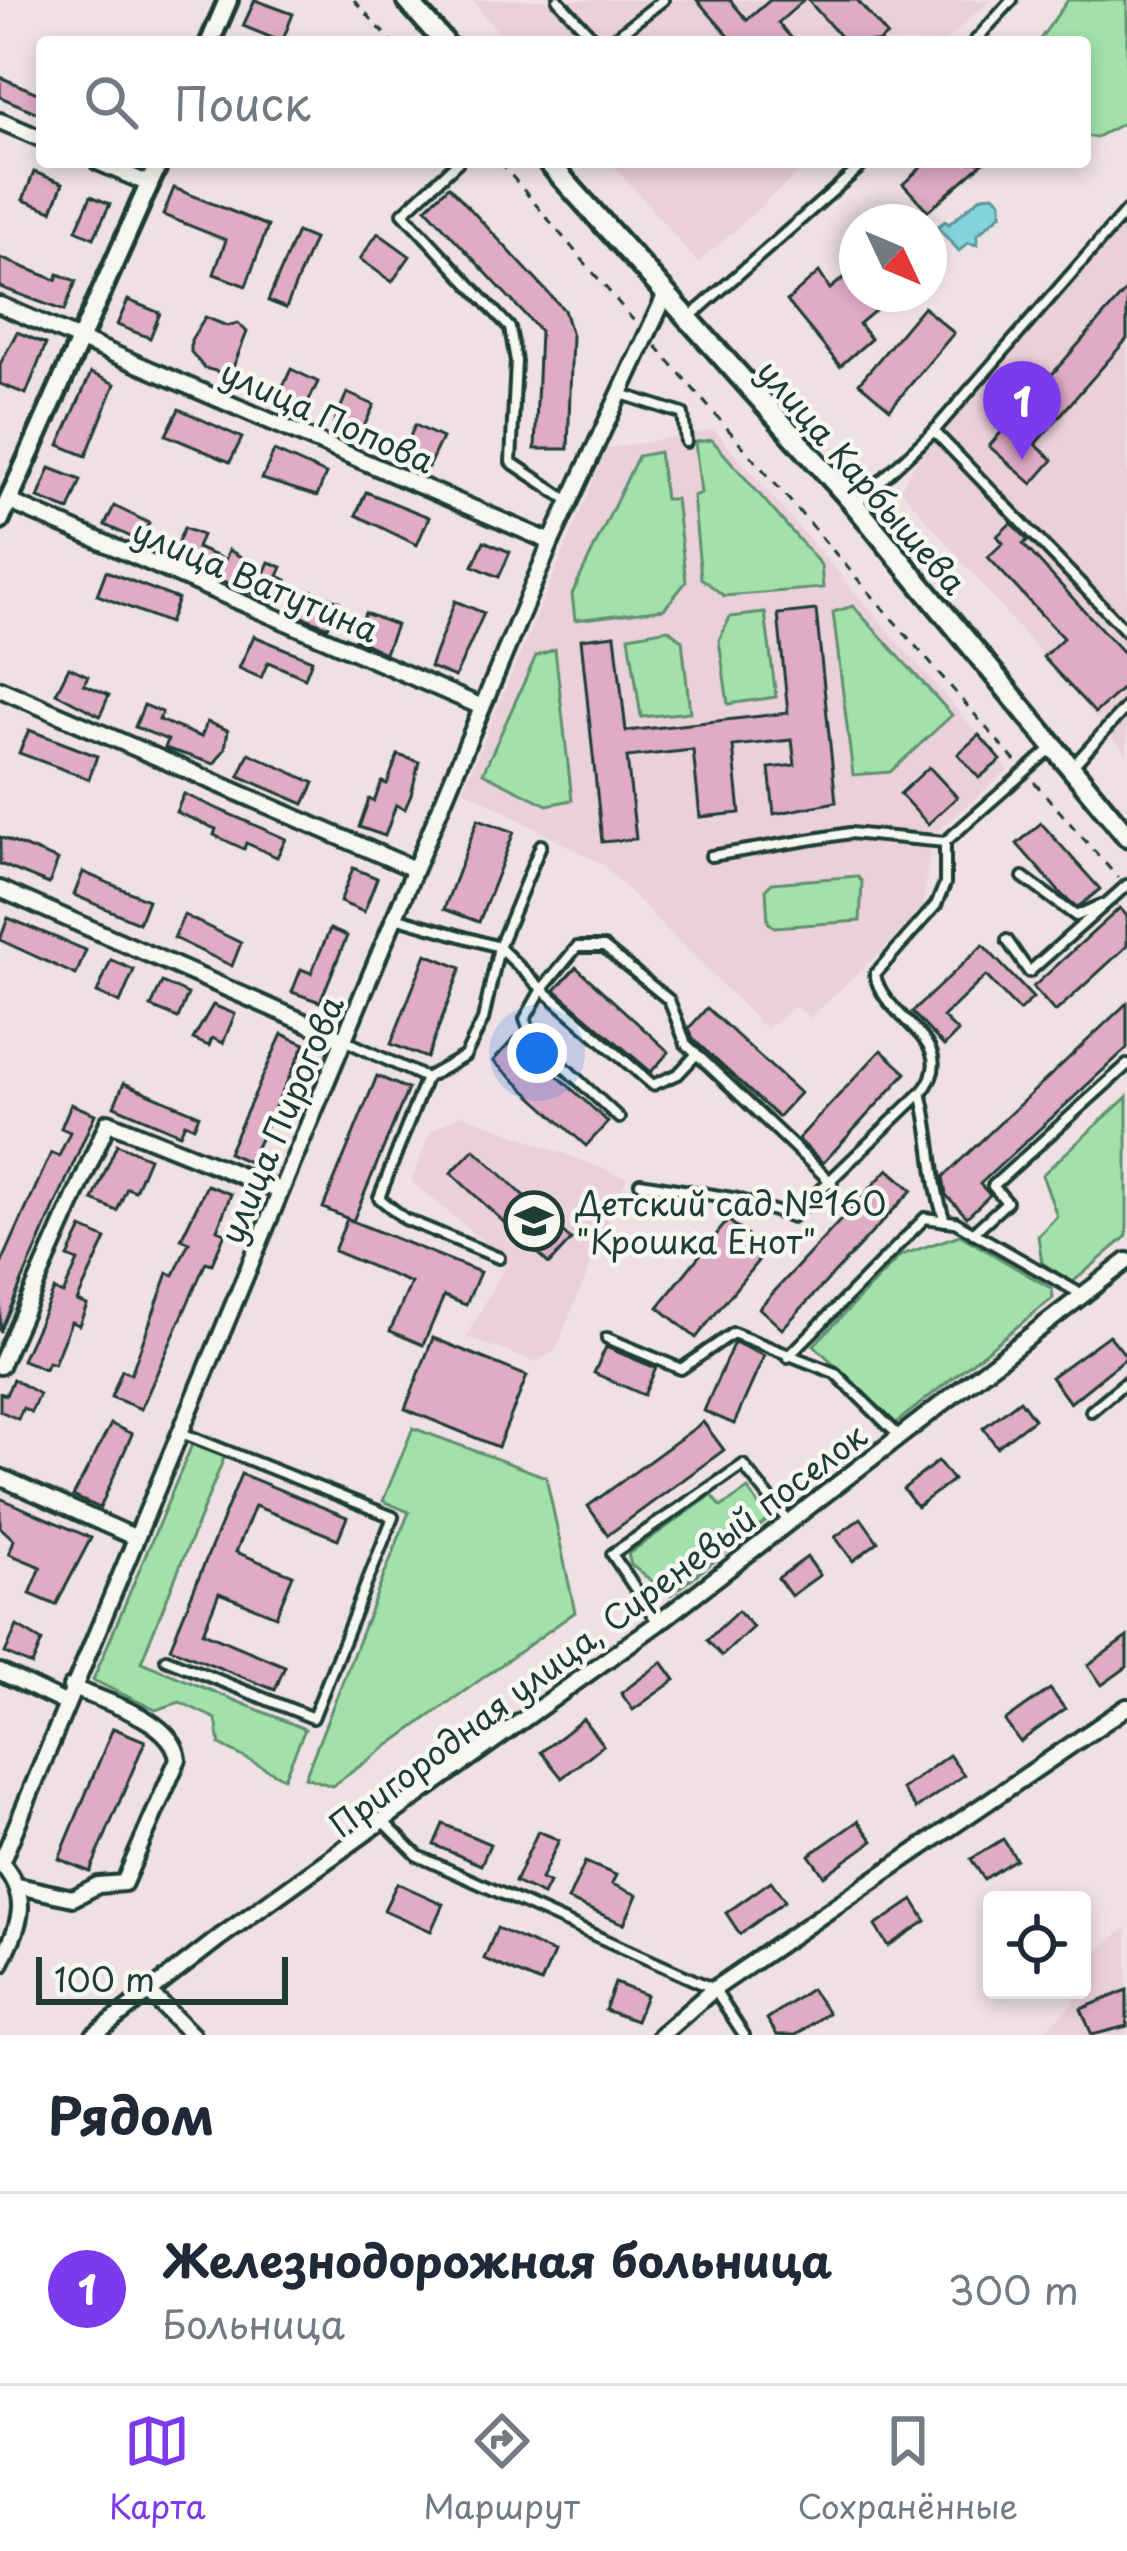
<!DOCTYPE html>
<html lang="ru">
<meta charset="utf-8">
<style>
:root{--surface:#fff;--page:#f2f2f3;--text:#1f2937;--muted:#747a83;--line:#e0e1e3;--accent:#7c3aed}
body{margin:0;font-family:"Playpen Sans",sans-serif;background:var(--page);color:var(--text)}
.controls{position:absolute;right:36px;bottom:36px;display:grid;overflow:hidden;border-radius:12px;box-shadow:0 6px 18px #0003}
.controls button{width:108px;height:108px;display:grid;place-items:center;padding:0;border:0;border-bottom:3px solid var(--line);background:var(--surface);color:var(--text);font:60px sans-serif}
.compass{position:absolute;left:839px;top:204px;width:108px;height:108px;border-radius:50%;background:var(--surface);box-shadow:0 6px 18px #0003;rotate:134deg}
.scale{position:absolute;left:36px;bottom:30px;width:252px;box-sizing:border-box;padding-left:12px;border:6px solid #1f3d34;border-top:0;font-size:33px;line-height:42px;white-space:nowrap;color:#1f3d34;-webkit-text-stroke:9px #f6f6f2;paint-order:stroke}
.you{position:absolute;left:537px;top:1053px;width:42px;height:42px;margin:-30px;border:9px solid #fff;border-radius:50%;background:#1a73e8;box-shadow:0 0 0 18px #1a73e833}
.badge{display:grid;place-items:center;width:78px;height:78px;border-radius:50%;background:var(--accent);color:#fff;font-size:39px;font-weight:700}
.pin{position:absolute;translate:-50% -99px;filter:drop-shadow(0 3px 6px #0008)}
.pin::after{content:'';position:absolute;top:63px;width:42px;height:36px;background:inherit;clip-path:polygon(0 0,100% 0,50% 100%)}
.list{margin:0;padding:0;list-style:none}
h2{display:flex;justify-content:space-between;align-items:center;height:156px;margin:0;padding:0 48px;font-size:51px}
h2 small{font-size:39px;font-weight:400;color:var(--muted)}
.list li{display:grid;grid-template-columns:78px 1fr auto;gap:36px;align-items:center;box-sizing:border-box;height:192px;padding:0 48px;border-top:3px solid var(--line)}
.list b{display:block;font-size:45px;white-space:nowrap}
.list p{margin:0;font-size:39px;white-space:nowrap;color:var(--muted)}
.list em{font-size:39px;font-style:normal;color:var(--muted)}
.icon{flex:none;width:66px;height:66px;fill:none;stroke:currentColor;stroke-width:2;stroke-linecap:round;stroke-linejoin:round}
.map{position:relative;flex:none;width:1127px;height:2035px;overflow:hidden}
.search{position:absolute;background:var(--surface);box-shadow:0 6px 18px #0003;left:36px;right:36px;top:36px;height:132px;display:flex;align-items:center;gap:30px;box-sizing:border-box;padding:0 42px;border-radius:12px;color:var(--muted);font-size:45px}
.sheet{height:348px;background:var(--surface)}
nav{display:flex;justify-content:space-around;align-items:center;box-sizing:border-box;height:168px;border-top:3px solid var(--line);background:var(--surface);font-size:33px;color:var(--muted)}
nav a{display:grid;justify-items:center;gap:6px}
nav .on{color:var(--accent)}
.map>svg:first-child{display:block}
</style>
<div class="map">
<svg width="1127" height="2035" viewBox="0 0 1127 2035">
<rect width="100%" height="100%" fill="#efe0e4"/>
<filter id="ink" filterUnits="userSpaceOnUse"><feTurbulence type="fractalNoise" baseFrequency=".00833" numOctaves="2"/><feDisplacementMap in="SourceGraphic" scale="24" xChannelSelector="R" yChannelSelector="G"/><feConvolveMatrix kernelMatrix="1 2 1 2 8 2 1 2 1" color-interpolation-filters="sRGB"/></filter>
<g filter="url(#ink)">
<!-- built -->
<g fill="#ead0db">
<path d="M471,0H991L944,42H507Z"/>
<path d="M611,162H810L698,263Z"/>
<path d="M1127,210V755L900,489L934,431Z"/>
<path d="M714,430L1009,769L932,835L922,912L810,1018L796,1006L766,1029L603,865L463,789L607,449Z"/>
<path d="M461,1114L627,1178L555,1351L535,1362L466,1337L507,1261L411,1181L431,1131Z"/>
<path d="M1127,1927V2035H1040L1075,2002L1071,1990H1082V1963Z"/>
</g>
<!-- green -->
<g fill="#a2e2aa" stroke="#60906f" stroke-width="3">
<path d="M1068,0H1127V121L1095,138L1085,135V42H1038Z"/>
<path d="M712,440L821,565L823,588L724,596L701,578L693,496L701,493L695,442Z"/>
<path d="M659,452L665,499H676L686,582L664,609L575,620L572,594L638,456Z"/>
<path d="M853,606L952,715L890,772L853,775L833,612Z"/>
<path d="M765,613L776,697L728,704L719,640L730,617Z"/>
<path d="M668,629L682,640L690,712L641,717L629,636Z"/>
<path d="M555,649L572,800L547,805L483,773L536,656Z"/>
<path d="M857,876L862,882L860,921L774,927L768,922L766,889L772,883Z"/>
<path d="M1127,1097V1236L1073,1282L1042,1263L1038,1236L1057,1216L1042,1175Z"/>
<path d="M960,1235L1052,1289L1053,1298L896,1423L814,1345L901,1255Z"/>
<path d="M413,1428L546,1477L575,1612L332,1786L305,1777L409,1512L383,1501Z"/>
<path d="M194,1440L226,1453L141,1662L305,1729L284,1778L220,1745L216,1719L180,1702L156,1710L93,1680Z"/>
<path d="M748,1489L768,1520L670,1595L631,1565L628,1554L712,1495L721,1507Z"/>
</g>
<!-- water -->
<path fill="#83d3de" stroke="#5b979a" stroke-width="3" d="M995,195L1001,201V214L977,235V245L968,243L959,251L937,227L945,221L949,224L982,196Z"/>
<!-- building -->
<g fill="#dfabc5" stroke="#1f3d34" stroke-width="3">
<path d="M255,0L293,14L282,42L243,26Z"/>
<path d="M697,0H730L747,20L770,0H804L778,23L795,42H734Z"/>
<path d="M808,0H857L887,35L879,42H845Z"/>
<path d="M0,77L42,95V115L0,97Z"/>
<path d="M927,162H984L928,211L903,184Z"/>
<path d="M34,172L63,183L52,211L23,200Z"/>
<path d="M449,186L564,310L572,336L568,449H535L540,331L426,208Z"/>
<path d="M174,188L268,226L246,286L214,274L226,240L163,215Z"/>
<path d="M91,196L110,204L94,238L76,230Z"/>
<path d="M297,232L314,239L286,308L268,301Z"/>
<path d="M378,233L410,256L392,282L360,259Z"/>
<path d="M0,258L56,280L58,274L76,281L64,311L0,287Z"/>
<path d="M857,267V294H895L859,324L871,339L840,366L787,301L819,272L830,289Z"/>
<path d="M1127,289V339L1035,444L1053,460L1032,484L989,446Z"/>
<path d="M128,300L160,313L150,338L117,325Z"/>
<path d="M923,307L954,333L890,409L859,383Z"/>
<path d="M205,317L227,326L238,323L247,332L230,375L204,368L191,352V340Z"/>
<path d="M17,332L46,344L26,394L0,384V364Z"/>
<path d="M291,369L318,382L304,411L277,399Z"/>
<path d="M91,373L115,384L86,456L59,445Z"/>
<path d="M347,393L374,405L360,435L334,423Z"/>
<path d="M179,409L242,438L230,462L166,435Z"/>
<path d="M415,425L442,438L428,467L402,455Z"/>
<path d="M274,451L326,474L317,496L262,479Z"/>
<path d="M50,468L81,480L69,510L38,498Z"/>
<path d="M366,492L429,517L417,545L356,515Z"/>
<path d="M114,506L149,523L140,541L105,525Z"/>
<path d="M1011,523L1028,540L1023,544L1127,657V684L1095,713L1043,657L1063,638L988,557L1003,543L997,536Z"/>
<path d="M184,528L202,535L197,548L225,560L229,550L265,571L269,562L282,567L278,576L287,580L277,603L200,572L203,566L173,554Z"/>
<path d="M484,541L510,552L499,577L473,566Z"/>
<path d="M106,571L178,599L169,623L97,595Z"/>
<path d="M310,590L339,601L328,627L300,616Z"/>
<path d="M455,601L484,613L455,677L430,667Z"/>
<path d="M816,610L836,802L774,814L769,768L795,765L792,740L733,746L740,813L700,817L693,750L627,757L636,839L602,842L581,639L615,635L626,731L788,713L778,614Z"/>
<path d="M365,613L396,625L385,653L355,639Z"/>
<path d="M254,636L312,660L305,678L268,662L261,678L239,668Z"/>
<path d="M69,667L88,676L84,684L109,695L100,716L56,693Z"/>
<path d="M144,705L162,712L159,720L201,737L207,722L228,730L225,749L214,764L165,748L168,740L135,727Z"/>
<path d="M29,730L97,756L89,779L19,753Z"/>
<path d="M979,735L1001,760L979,778L958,754Z"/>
<path d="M249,753L314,783L304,804L239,776Z"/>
<path d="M398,755L419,762L411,795L405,809L396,805L385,836L359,827L369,799L374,801L382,782L387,784Z"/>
<path d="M929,767L957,797L928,824L900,794Z"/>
<path d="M184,794L286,839L277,857L246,843L244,849L214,835L216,829L176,812Z"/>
<path d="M478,819L514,832L479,922L444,909Z"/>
<path d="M1041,823L1100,889L1082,904L1077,907L1062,895L1017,844Z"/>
<path d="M0,837L58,860L49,884L0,864Z"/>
<path d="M353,868L377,878L364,912L340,902Z"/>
<path d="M83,872L148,900L139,923L74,895Z"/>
<path d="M1120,908L1127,916V946L1055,1012L1033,987Z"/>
<path d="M184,915L241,943L232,966L174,938Z"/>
<path d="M8,918L86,950L76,975L0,940Z"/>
<path d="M330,929L347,936L320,1002L292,992L301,969L311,973Z"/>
<path d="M983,945L1033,998L1019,1011L986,976L943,1017L958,1032L944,1046L912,1012Z"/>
<path d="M426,954L461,968L427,1058L391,1044Z"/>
<path d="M111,960L134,970L120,1003L97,993Z"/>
<path d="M576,967L669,1052L651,1072L555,990Z"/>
<path d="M162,982L188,994L178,1018L151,1007Z"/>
<path d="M1127,1003V1048L980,1184L990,1195L967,1217L946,1195L943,1177Z"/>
<path d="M213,1005L235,1014L223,1043L212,1038L209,1046L193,1039Z"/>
<path d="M707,1008L800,1093L778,1117L693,1039L689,1028Z"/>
<path d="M282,1034L305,1044L249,1162L228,1153Z"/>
<path d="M515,1037L608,1122L586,1146L493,1061Z"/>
<path d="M881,1050L906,1073L823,1163L798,1139Z"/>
<path d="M377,1076L408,1089L353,1221L323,1208Z"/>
<path d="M124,1083L199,1115L194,1127L185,1123L180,1134L114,1106Z"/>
<path d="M71,1104L95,1114L0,1332V1267L51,1153L59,1156L70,1132L61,1128Z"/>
<path d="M117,1144L149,1158L135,1191L127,1188L117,1211L93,1200Z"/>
<path d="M474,1149L571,1240L549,1264L451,1173Z"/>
<path d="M888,1169L912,1190L782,1329L759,1308Z"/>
<path d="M207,1185L231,1194L217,1230L225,1233L212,1264L206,1262L141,1409L111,1397L122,1370L131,1374L168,1273L174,1275L189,1242L181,1239Z"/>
<path d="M347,1219L480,1272L466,1305L444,1296L423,1345L390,1331L411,1283L334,1251Z"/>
<path d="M728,1220L766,1251L696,1338L658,1307Z"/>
<path d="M82,1228L106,1239L77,1301L87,1305L79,1325L71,1322L54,1364L48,1362L45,1369L22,1360L54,1290L63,1294L78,1261L68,1257Z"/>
<path d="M1109,1335L1127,1357L1070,1403L1051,1377Z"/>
<path d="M433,1338L527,1376L498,1447L405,1409Z"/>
<path d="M734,1342L764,1356L734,1424L704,1411Z"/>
<path d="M606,1347L656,1368L644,1395L594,1373Z"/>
<path d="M13,1379L39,1394L31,1412L23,1408L18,1419L0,1411V1393L6,1395Z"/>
<path d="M1020,1400L1034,1419L997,1447L983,1428Z"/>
<path d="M703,1422L724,1450L608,1535L588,1506Z"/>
<path d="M111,1424L132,1434L100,1508L73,1496Z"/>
<path d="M938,1461L953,1480L917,1507L903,1489Z"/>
<path d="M241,1474L347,1517L338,1539L255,1506L236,1552L293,1575L276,1616L219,1593L203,1632L285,1666L275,1690L170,1648Z"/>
<path d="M0,1498L91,1538L56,1605L30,1594L41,1567L9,1554L14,1540L0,1527Z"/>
<path d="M861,1518L878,1542L853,1561L835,1537Z"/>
<path d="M807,1557L820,1575L791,1596L778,1578Z"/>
<path d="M738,1611L753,1627L722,1656L707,1640Z"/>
<path d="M17,1626L42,1641L32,1665L5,1653Z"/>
<path d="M1127,1637V1667L1102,1685L1088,1665Z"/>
<path d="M662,1662L675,1680L633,1710L621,1693Z"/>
<path d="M1050,1689L1065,1709L1020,1742L1005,1721Z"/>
<path d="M583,1719L603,1745L562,1778L541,1752Z"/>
<path d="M113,1728L145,1741L90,1872L59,1859Z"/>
<path d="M949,1755L964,1775L916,1809L902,1789Z"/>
<path d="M858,1821L873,1841L824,1876L809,1855Z"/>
<path d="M443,1824L490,1844L481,1865L434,1845Z"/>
<path d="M538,1831L559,1840L541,1879L549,1883L543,1895L515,1882Z"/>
<path d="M1003,1839L1016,1859L984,1879L971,1859Z"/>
<path d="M585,1862L616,1875L612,1884L637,1895L624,1924L568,1900Z"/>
<path d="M771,1881L785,1901L740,1934L726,1913Z"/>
<path d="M397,1883L443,1904L431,1931L384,1910Z"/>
<path d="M913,1900L926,1921L888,1946L875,1926Z"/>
<path d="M497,1928L554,1953L541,1983L484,1959Z"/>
<path d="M615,1983L646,1995L636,2021L605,2010Z"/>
<path d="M811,1989L828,2013L796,2035H777L767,2019Z"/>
<path d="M1127,1990V2026L1092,2035L1081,2009Z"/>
</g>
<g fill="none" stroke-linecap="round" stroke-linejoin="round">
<defs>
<g id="service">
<path d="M558,0L597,42"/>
<path d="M609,42L663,0"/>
<path d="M974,42L1012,0"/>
<path d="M458,162L403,213L510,328L516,361L511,462L569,501"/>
<path d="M691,316L866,162"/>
<path d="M621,394L683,414L686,442"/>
<path d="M934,431L1127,210"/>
<path d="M856,504L934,431L1127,632"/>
<path d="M1072,767L1127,706"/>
<path d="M711,856L850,833L945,842L1052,748"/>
<path d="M1023,877L1076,916L1101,905"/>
<path d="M395,917L499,947L542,989L525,1019L532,1037L619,1118"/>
<path d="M1007,940L1029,972L1127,885"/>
<path d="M344,1040L426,1078"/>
<path d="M696,1055L678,1074L653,1085L542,989L577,947H604L669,1000L686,1044L832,1183"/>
<path d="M921,1093C965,1042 882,1020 875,974L936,905L945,884V842"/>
<path d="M640,1183L738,1199L792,1217L921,1093C933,1137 930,1178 945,1221"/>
<path d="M973,1233L1007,1202L993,1186L1127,1065"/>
<path d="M499,1258L405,1219L379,1198L426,1078L465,1056L483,1020L499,947L541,845"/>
<path d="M607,1338L681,1369L733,1333L835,1373L899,1436"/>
<path d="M788,1357L925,1218L955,1222L1081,1294"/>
<path d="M1091,1411L1127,1381"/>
<path d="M658,1623L612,1554L743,1465L788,1521"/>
<path d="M166,1659L313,1718L393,1517L179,1432"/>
<path d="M385,1823L418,1856L714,1989L744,2035"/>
</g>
<g id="minor">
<path d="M0,121L42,139"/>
<path d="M98,162L149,184"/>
<path d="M0,305L551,542"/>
<path d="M8,501L482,707"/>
<path d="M0,689L414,869"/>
<path d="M0,889L343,1039"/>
<path d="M0,1366L108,1122L277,1190"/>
<path d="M0,1477L134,1537"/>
<path d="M0,1672L65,1703"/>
<path d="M18,1886L73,1898L98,1885L124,1883L178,1759C173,1719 104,1702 71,1687"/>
<path d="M0,1965C19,1924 33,1901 1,1863L551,542L665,296"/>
<path d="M148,1991L192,2035"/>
<path d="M94,2035L219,1938L658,1623L1127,1261"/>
<path d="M661,2035L714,1989L1127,1707"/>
</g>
<g id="tertiary">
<path d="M210,42L228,0"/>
<path d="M0,520L159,162"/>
</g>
<g id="secondary">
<path d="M407,0L444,42"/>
<path d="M548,162L855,505L1127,836"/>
</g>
</defs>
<!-- service casing -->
<use href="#service" stroke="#1f3d34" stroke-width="16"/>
<!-- minor casing -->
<use href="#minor" stroke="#1f3d34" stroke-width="22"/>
<!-- tertiary casing -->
<use href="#tertiary" stroke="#1f3d34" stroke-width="26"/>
<!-- secondary casing -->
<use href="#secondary" stroke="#1f3d34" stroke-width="27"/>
<!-- path -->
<g stroke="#1f3d34" stroke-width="3" stroke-dasharray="9 9" stroke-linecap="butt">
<path d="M354,0L392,42"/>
<path d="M500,162L634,321"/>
<path d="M656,346L1015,761"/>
<path d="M1034,782L1118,878"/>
</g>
<!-- service -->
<use href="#service" stroke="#f6f6f2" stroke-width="8"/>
<!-- minor -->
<use href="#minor" stroke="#f6f6f2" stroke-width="14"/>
<!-- tertiary -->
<use href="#tertiary" stroke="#f6f6f2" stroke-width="16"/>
<!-- secondary -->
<use href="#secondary" stroke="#f6f6f2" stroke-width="18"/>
</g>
</g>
<!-- icons -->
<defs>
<symbol id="school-ring" viewBox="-11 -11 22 22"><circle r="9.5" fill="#f6f6f2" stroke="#1f3d34" stroke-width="1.5"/><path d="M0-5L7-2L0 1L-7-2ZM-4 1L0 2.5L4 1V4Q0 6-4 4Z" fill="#1f3d34"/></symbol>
</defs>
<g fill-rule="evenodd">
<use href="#school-ring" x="501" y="1188" width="66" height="66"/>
</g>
<g text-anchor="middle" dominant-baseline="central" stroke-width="9" stroke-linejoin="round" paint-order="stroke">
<!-- street labels -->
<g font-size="33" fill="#1f3d34" stroke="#f6f6f2">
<text transform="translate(328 415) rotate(24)">улица Попова</text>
<text transform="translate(863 476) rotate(49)">улица Карбышева</text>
<text transform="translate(256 579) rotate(23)">улица Ватутина</text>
<text transform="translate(280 1119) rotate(-67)">улица Пирогова</text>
<text transform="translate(597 1629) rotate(-37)">Пригородная улица, Сиреневый поселок</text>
</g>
<!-- poi labels -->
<g font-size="33" fill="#1f3d34" stroke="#f6f6f2" text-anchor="start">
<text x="576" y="1202">Детский сад №160<tspan x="576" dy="38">"Крошка Енот"</tspan></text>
</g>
</g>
</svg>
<div class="controls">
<button><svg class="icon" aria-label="locate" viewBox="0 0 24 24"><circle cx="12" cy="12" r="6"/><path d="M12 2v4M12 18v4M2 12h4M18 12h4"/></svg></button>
</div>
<svg class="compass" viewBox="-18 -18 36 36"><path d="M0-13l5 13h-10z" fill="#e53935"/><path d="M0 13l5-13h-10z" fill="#747a83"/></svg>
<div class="scale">100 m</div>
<div class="you"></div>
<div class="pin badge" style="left:1022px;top:460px">1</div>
<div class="search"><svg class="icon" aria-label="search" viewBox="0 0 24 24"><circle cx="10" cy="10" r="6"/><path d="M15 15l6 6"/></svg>Поиск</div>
</div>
<section class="sheet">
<h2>Рядом<small></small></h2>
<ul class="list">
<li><span class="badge">1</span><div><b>Железнодорожная больница</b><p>Больница</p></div><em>300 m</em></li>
</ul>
</section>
<nav>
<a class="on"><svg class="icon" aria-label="map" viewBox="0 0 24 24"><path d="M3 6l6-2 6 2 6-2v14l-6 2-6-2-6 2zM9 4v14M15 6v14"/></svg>Карта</a>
<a><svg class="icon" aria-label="directions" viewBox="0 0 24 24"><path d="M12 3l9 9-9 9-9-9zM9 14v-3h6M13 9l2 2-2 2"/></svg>Маршрут</a>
<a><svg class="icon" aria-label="saved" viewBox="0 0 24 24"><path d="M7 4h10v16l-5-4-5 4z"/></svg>Сохранённые</a>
</nav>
